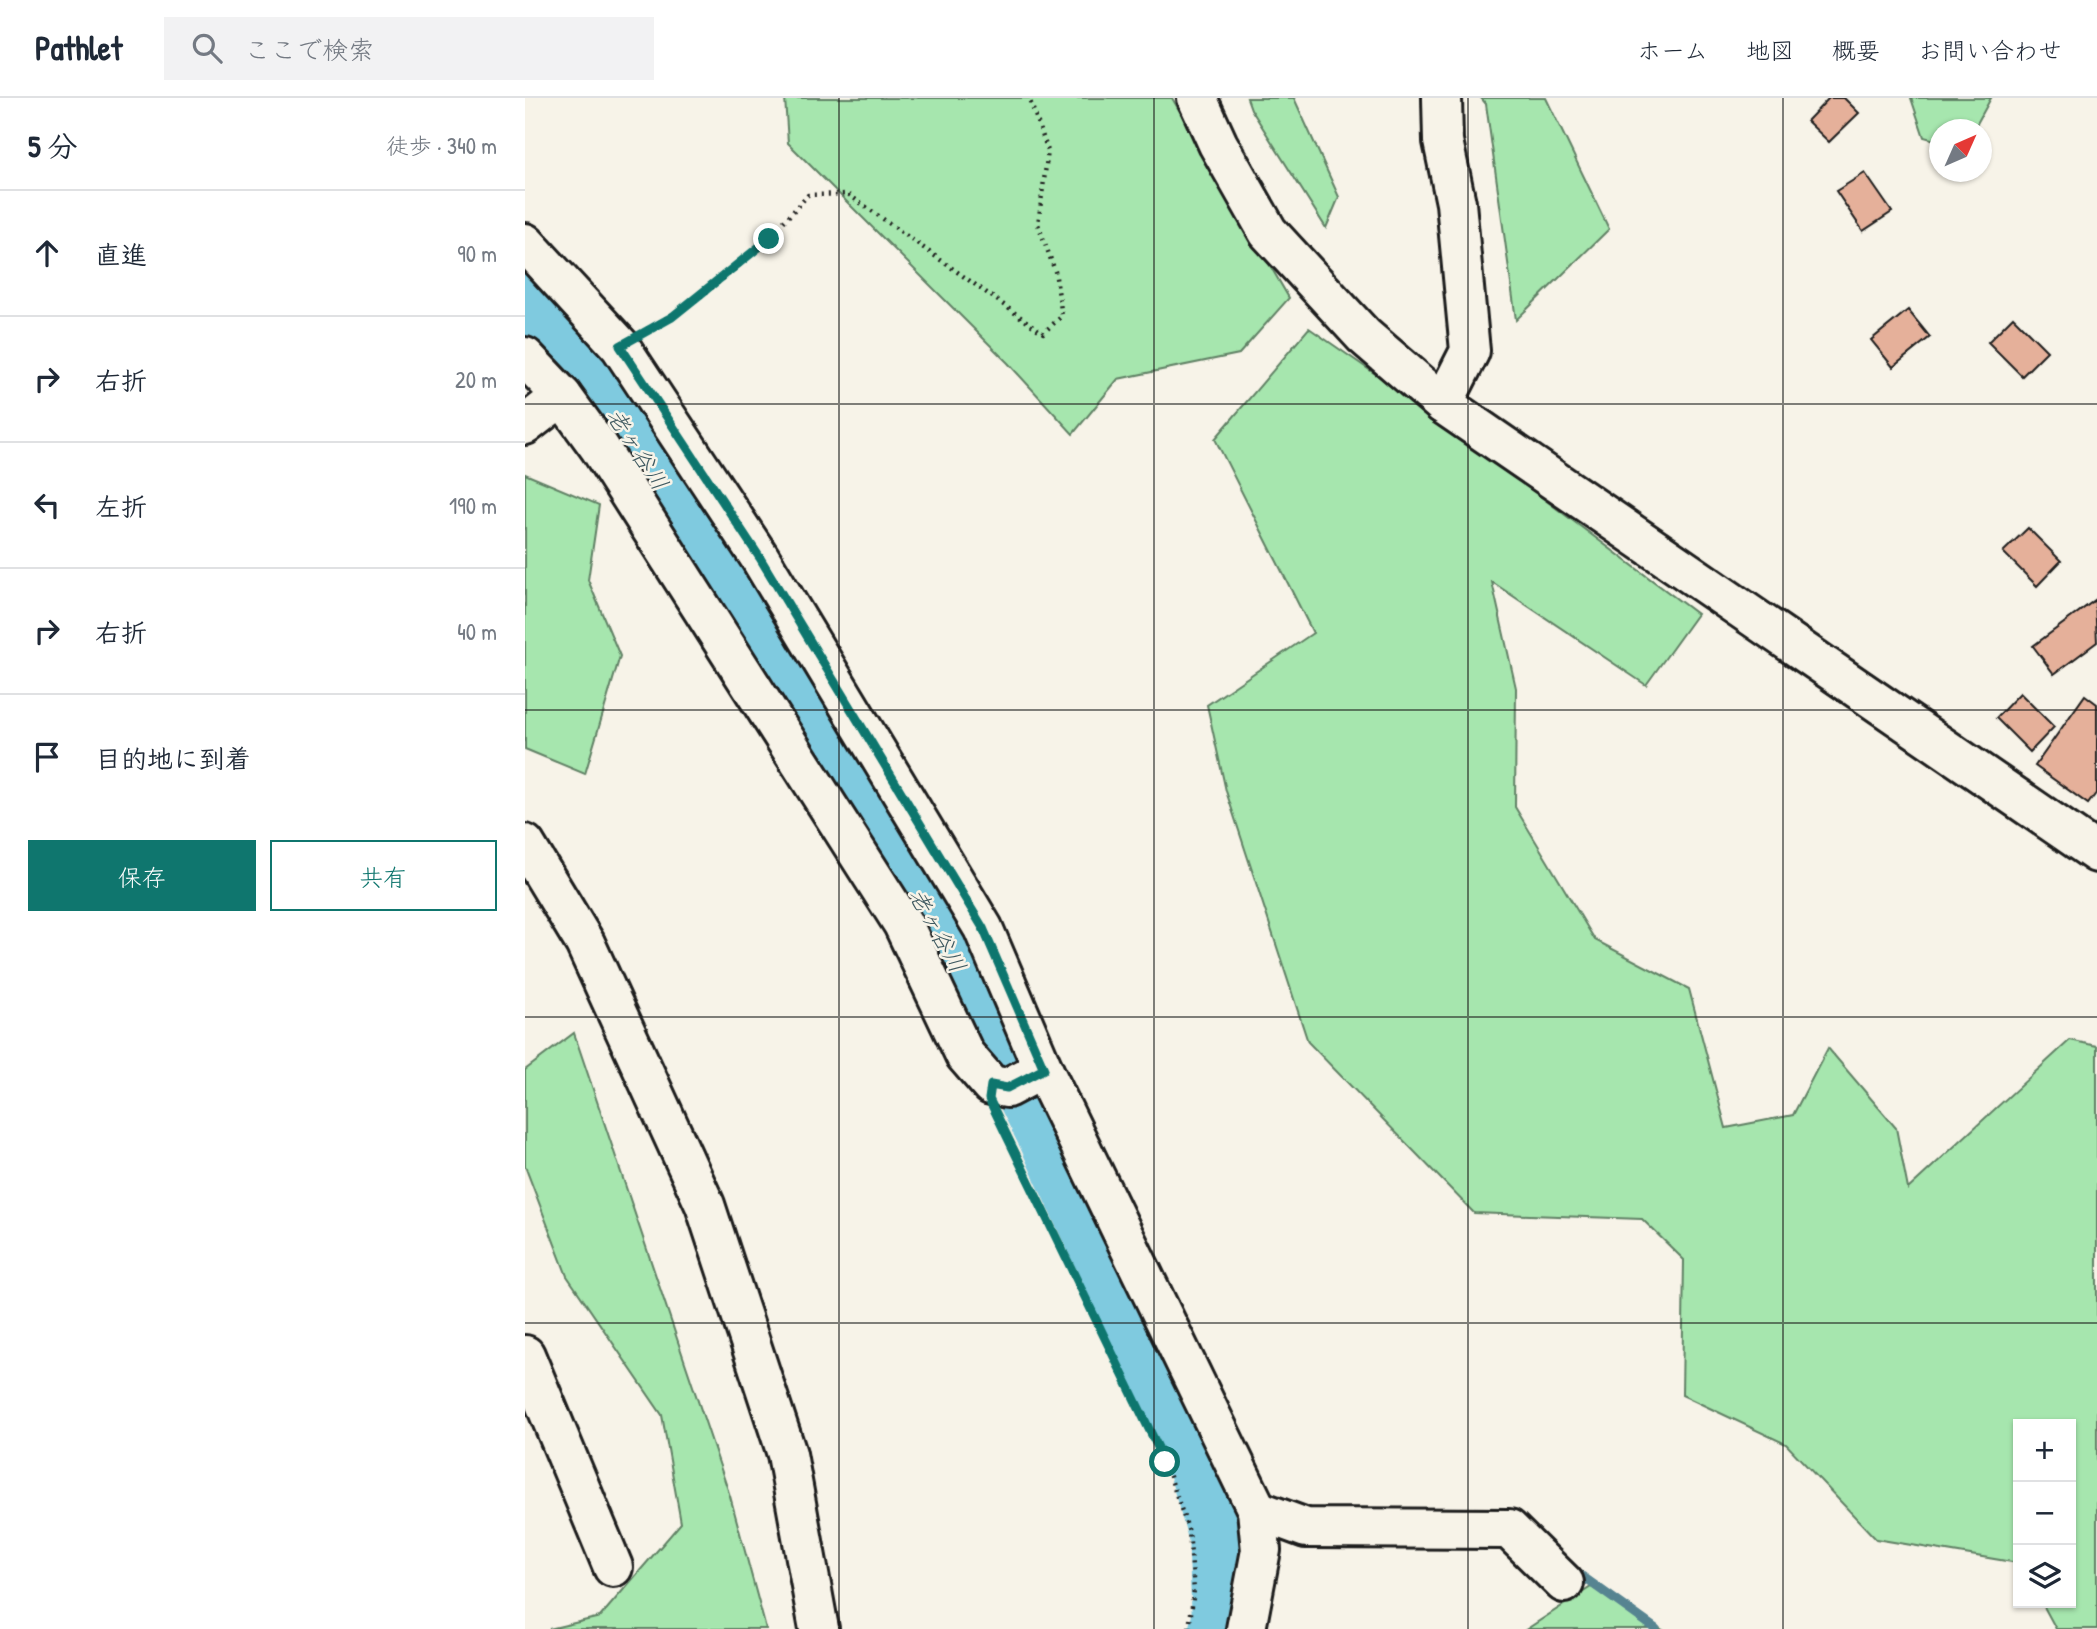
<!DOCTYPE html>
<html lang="ja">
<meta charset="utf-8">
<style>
:root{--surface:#fff;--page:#f2f2f3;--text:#1f2937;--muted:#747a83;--line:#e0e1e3;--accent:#0f766e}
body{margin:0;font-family:"Patrick Hand","Klee One",sans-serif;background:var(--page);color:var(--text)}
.controls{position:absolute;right:21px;bottom:21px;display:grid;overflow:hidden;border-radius:0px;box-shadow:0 2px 5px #0004}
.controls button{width:63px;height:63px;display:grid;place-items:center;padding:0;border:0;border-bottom:2px solid var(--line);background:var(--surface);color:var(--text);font:35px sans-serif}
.compass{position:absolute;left:1404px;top:21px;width:63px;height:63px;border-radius:50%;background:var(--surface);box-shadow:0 2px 5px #0004;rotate:45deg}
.stop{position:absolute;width:21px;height:21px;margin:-16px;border:5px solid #0f766e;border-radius:50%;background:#fff}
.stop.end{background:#0f766e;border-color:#fff;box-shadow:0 2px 7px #0008}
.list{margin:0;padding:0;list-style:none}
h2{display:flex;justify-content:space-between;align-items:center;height:91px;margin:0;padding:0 28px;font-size:30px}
h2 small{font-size:23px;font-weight:400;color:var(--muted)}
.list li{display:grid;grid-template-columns:46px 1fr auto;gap:21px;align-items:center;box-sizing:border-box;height:126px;padding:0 28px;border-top:2px solid var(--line)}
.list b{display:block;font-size:26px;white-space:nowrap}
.list em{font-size:23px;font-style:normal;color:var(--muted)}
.actions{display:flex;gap:14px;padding:21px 28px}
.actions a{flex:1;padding:16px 0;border:2px solid var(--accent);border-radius:0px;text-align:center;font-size:24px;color:var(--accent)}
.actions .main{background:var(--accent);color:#fff}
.icon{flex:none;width:38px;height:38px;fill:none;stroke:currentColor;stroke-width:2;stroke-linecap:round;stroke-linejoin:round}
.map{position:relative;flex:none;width:1572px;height:1531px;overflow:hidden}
header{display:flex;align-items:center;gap:42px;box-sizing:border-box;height:98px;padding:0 35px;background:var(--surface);border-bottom:2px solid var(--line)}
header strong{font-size:33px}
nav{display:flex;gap:38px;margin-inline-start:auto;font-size:24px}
.search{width:490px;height:63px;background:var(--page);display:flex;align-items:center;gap:18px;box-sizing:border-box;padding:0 24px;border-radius:0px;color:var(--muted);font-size:26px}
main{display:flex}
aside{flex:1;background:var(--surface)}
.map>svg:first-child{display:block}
</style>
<header>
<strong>Pathlet</strong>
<div class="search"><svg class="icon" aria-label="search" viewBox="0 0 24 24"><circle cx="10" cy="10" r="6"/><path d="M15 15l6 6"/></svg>ここで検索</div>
<nav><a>ホーム</a><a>地図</a><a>概要</a><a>お問い合わせ</a></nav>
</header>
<main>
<aside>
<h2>5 分<small>徒歩 · 340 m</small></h2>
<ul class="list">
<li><svg class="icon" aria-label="ahead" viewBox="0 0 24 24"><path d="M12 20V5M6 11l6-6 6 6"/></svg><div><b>直進</b></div><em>90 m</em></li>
<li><svg class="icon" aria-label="right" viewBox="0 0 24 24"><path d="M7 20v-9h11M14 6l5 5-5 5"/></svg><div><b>右折</b></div><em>20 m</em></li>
<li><svg class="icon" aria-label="left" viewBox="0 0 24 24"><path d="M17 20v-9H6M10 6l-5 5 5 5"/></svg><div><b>左折</b></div><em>190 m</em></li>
<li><svg class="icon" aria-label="right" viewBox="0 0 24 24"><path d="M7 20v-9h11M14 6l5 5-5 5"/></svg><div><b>右折</b></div><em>40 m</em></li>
<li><svg class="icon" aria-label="arrive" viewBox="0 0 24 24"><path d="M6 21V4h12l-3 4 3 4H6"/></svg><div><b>目的地に到着</b></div></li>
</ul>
<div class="actions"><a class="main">保存</a><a>共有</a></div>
</aside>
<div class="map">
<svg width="1572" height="1531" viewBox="0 0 1572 1531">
<rect width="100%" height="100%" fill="#f7f3e8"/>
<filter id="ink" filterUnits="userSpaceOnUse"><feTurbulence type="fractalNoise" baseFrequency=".0143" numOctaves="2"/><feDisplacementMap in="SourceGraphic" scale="14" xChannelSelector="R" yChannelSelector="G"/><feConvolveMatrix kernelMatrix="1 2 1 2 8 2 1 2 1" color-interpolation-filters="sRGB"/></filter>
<g filter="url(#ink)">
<!-- green -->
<g fill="#a6e6ae" stroke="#618165" stroke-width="2">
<path d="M260,0H647L764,200L714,256L593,281L548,336L483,265L263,45Z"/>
<path d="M722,0H769L814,99L801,130L726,11Z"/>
<path d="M956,0H1021L1084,131L991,222L961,6Z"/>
<path d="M1386,0H1466L1449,31L1414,32V43L1399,39Z"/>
<path d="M784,230L882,298L1172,516L1121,587L967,484L991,590L990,709L1070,842L1164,891L1201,1030L1268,1017L1303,950L1371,1030L1383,1091L1545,942L1572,948V1531H1531L1517,1505H1546V1326H1493V1465L1351,1441L1261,1346L1157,1297L1159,1162L1117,1121L949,1115L783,944L701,693L682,607L788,535L690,341Z"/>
<path d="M0,376L74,407L63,482L95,558L60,676L0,651Z"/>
<path d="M49,935L205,1398L241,1531H24L75,1519L156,1425L137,1317L42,1178L0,1068V972Z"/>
<path d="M1066,1489L1136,1531H1002Z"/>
</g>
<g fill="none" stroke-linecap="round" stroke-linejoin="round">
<!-- stream -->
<g stroke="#578491" stroke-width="9">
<path d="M690,1437L724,1438"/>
<path d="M1047,1471L1131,1531"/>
</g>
<!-- river -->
<path stroke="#7fcadf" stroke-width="54" d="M0,194L79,300L202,486L416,833L520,1039L671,1372L690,1437L694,1521L691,1531"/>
</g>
<!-- building -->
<g fill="#e5b09a" stroke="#1c1c1c" stroke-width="2">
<path d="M1304,0H1319L1334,15L1304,44L1282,23Z"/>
<path d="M1340,75L1367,114L1338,133L1311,93Z"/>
<path d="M1383,212L1405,239L1368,269L1346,242Z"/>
<path d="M1488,219L1522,253L1497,278L1463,244Z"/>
<path d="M1503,430L1536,463L1512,488L1478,454Z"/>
<path d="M1570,502L1572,544L1529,576L1508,548Z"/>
<path d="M1495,595L1529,629L1505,654L1471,620Z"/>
<path d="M1560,597L1572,606V694L1563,706L1510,668Z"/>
</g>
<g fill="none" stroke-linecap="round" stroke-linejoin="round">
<defs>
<g id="minor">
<path d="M672,0L693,46L743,134L839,238L918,306L1572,755"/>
<path d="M917,0L918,43L931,105L945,253L918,306"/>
<path d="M0,145L95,248L235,460L458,830L518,971L732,1412L736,1452L721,1531"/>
<path d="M0,259L37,298L74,349L378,826L440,957L466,987L482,990L518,971"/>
<path d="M0,327L37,298"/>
<path d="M0,746L60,845L180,1107L262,1356L294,1531"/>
<path d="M0,1257L88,1469"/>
<path d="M732,1412L781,1430L984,1431L1039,1485"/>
</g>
</defs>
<!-- minor casing -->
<use href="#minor" stroke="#1c1c1c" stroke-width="44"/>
<!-- path -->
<g stroke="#1c1c1c" stroke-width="4.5" stroke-dasharray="2 5" stroke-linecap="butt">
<path d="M122,232C183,199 237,149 283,97L323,96L518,235L537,218L530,173L513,126L523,53L504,0"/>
<path d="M476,1024L640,1364L664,1434L669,1492L664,1531"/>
</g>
<!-- minor -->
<use href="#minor" stroke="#f7f3e8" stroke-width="38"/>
</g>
</g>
<g fill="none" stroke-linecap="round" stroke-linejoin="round" filter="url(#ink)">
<!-- route -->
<path stroke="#0f766e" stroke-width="9" d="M244,141L147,219L95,248L235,460L458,830L519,971L482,990L466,987L464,1001L640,1364"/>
</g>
<!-- grid -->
<path fill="none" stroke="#1c1c1c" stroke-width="2" stroke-opacity="0.55" d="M314,0V1531M629,0V1531M943,0V1531M1258,0V1531M0,306H1572M0,612H1572M0,919H1572M0,1225H1572"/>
<g text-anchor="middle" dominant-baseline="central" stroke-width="5" stroke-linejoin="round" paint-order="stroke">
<!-- water labels -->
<g font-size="23" font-style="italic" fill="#3f5960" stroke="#f7f3e8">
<text transform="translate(113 351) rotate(57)">老ヶ谷川</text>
<text transform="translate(413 832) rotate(61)">老ヶ谷川</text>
</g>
</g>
</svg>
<div class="controls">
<button>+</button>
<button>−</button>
<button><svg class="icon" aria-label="layers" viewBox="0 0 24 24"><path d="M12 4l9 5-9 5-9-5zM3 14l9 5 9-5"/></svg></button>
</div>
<svg class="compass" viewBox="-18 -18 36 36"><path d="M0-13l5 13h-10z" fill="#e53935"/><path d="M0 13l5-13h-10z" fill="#747a83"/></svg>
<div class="stop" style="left:640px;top:1364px"></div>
<div class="stop end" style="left:244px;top:141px"></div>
</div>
</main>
